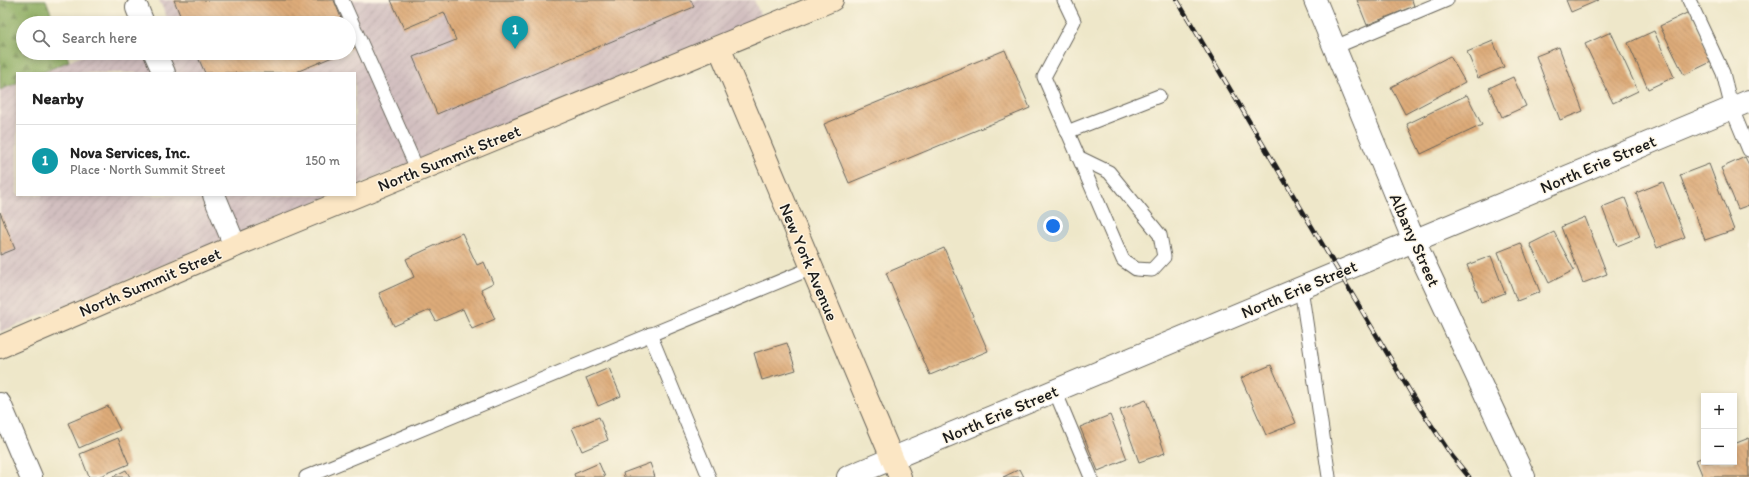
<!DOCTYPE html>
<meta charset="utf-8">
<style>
:root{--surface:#fff;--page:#f6f6f6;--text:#222;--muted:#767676;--line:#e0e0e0;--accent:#0f766e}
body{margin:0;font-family:Itim,sans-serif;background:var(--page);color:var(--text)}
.controls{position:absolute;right:12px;bottom:12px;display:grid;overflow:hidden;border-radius:0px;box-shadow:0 2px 6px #0003}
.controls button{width:36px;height:36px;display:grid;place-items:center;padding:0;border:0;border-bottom:1px solid var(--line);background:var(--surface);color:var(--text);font:20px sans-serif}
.you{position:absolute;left:1053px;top:226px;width:14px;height:14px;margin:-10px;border:3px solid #fff;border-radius:50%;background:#1a73e8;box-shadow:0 0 0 6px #1a73e833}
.badge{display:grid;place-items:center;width:26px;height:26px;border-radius:50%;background:var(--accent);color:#fff;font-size:13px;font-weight:700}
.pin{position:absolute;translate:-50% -33px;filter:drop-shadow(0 1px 2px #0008)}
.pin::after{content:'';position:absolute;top:21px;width:14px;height:12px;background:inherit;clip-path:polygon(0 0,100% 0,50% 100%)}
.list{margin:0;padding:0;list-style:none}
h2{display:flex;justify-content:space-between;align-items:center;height:52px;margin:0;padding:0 16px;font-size:17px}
h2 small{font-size:13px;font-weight:400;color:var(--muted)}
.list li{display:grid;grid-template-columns:26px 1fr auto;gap:12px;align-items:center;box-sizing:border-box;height:72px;padding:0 16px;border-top:1px solid var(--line)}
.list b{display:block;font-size:15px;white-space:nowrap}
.list p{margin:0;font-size:13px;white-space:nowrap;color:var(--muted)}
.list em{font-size:13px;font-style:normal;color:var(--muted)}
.icon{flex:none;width:22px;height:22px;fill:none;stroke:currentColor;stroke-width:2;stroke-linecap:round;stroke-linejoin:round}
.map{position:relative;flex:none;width:1749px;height:477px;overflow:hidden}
.search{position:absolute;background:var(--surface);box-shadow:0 2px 6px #0003;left:16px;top:16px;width:340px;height:44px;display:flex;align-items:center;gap:10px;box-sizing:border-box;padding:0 14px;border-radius:22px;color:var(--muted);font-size:15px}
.panel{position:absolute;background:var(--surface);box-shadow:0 2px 6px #0003;left:16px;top:72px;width:340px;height:124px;border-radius:0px}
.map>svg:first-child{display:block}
</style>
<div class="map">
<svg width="1749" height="477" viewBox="0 0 1749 477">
<defs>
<pattern id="industrial-furrows" width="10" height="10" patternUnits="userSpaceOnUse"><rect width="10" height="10" fill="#d2bfc0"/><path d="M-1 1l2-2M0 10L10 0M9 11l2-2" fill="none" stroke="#b4a4a4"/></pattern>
<pattern id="forest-firs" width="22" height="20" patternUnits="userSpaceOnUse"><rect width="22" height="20" fill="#8cac60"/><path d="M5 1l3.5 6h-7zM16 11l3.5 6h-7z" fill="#728b4e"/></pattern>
<pattern id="building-back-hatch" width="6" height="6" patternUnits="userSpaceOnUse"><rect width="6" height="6" fill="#ddab79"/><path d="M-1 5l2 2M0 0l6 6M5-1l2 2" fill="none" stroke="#bd9368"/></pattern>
</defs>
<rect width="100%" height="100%" fill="#fcf5e5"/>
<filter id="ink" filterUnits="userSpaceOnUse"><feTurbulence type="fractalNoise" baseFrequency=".025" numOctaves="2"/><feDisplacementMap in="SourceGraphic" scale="8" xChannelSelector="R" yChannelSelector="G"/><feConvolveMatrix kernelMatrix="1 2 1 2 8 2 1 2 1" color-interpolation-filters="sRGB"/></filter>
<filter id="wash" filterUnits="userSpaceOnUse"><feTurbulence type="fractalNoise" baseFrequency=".012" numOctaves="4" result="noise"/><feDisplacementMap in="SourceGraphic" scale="16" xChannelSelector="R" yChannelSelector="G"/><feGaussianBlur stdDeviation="0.9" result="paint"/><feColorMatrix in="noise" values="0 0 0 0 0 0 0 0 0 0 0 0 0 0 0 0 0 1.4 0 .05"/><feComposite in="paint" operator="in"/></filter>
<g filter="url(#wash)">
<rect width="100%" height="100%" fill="#eee7c9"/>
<!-- industrial -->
<g fill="url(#industrial-furrows)">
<path d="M159,0H754L762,19L355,186V73H41L89,53H349V23H162L168,20Z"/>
<path d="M17,83V195H333L0,332V90Z"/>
</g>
<!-- forest -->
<path fill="url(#forest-firs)" stroke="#54643e" d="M0,0H46L55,23H23V53H66L69,61L41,73H17V83L0,90Z"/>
<g id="blocks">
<!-- building -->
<g fill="url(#building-back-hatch)">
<path d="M174,0H334L343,23H183Z"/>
<path d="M391,0H691L694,7L437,114L413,57L456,40L444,12L404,29Z"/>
<path d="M1357,0H1412L1414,6L1367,25Z"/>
<path d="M1566,0H1599L1571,12Z"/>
<path d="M1689,12L1713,61L1684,75L1660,26Z"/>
<path d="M1654,31L1674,77L1648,89L1628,43Z"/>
<path d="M1611,32L1638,91L1613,103L1585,44Z"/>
<path d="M349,36L354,48L349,50Z"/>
<path d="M1493,41L1504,67L1478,78L1467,52Z"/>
<path d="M1559,47L1583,111L1560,120L1536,56Z"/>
<path d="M1005,50L1030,108L849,183L824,124Z"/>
<path d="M196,53H342L294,73H205Z"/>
<path d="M1450,56L1465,82L1405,114L1391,87Z"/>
<path d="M1513,77L1526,106L1502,117L1489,88Z"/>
<path d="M1467,95L1482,125L1421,154L1407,124Z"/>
<path d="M1745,157L1749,165V205L1738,209L1721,168Z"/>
<path d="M1709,164L1734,230L1705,240L1680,175Z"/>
<path d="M1663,182L1685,237L1657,248L1636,193Z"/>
<path d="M1625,198L1640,237L1617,246L1602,207Z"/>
<path d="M0,212L15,249L0,255Z"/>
<path d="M1585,217L1607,274L1583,283L1561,227Z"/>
<path d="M1554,232L1574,270L1549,283L1530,244Z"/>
<path d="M462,233L477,265L484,262L493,283L481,289L495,319L472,329L463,309L436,321L430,310L394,326L379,293L414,277L406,259Z"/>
<path d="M1521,243L1540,292L1517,301L1498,252Z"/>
<path d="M944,248L988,351L930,375L886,273Z"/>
<path d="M1491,256L1505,293L1481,302L1467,265Z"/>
<path d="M787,343L796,370L762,380L754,353Z"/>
<path d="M1271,365L1296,423L1266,435L1241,378Z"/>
<path d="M609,368L621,396L598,406L586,378Z"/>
<path d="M1146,400L1165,453L1139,462L1120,410Z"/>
<path d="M108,406L120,430L79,448L68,423Z"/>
<path d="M1110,415L1127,459L1098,471L1080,427Z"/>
<path d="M599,417L608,440L582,451L572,428Z"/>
<path d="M118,438L129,464L98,477H89L80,454Z"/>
<path d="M1749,438V477H1703L1696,460L1704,457V462H1734V444Z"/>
<path d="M599,463L605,477H575L574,474Z"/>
<path d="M650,463L655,477H624L623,473Z"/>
<path d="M1020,469L1024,477H1003Z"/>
<path d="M126,470L130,477H112Z"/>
</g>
</g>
</g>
<g filter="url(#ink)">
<use href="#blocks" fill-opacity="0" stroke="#666359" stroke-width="1"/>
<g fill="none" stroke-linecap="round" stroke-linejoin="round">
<defs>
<g id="lane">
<path d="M342,0L418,171"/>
<path d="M1064,0L1074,21L1044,77L1123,260L1136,269L1152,270L1164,257L1160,235L1109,172L1078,157"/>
<path d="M1689,0L1723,73L1732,109L1749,150"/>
<path d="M1335,47L1447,0"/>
<path d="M1067,132L1159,96"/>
<path d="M1301,288L1329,477"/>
<path d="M650,334L709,477"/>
<path d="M1055,391L1091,477"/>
<path d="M306,477L812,268"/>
</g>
<g id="street">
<path d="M1315,0L1414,241L1524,477"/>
<path d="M137,8L143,23"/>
<path d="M155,53L164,73"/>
<path d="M214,195L235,246"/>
<path d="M0,404L31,477"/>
<path d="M848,477L1749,101"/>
</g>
<g id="secondary">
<path d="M719,47L900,477"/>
<path d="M0,347L235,246L832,0"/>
</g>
</defs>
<!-- lane casing -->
<use href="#lane" stroke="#666359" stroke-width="15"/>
<!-- street casing -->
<use href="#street" stroke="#666359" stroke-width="24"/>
<!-- secondary casing -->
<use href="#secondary" stroke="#666359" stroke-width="24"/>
<!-- lane -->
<use href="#lane" stroke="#fff" stroke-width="13"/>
<!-- street -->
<use href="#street" stroke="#fff" stroke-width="22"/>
<!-- secondary -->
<use href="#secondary" stroke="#fbe6c4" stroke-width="22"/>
<defs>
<path id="rail" d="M1177,0L1418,405L1452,456L1469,477"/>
</defs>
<!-- rail casing -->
<use href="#rail" stroke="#1c1c1c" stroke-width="4.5"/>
<!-- rail -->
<use href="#rail" stroke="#fcf5e5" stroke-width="3" stroke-dasharray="9" stroke-linecap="butt"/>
</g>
</g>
<g text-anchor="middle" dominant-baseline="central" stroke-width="3" stroke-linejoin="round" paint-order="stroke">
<!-- street labels -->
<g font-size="17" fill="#1c1c1c" stroke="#fcf5e5">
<text transform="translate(449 158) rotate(-22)">North Summit Street</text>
<text transform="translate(1598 164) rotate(-23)">North Erie Street</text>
<text transform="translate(1415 240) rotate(66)">Albany Street</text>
<text transform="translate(809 262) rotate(67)">New York Avenue</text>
<text transform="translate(150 282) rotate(-23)">North Summit Street</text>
<text transform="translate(1299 289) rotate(-23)">North Erie Street</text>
<text transform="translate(1000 414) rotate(-23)">North Erie Street</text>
</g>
</g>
</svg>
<div class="controls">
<button>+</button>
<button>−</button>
</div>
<div class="you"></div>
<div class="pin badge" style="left:515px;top:49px;background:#0f9aa8">1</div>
<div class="search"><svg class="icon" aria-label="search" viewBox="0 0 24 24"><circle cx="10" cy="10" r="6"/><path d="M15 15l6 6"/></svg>Search here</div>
<section class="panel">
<h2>Nearby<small></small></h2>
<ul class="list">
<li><span class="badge" style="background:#0f9aa8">1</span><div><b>Nova Services, Inc.</b><p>Place · North Summit Street</p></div><em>150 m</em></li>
</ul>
</section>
</div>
